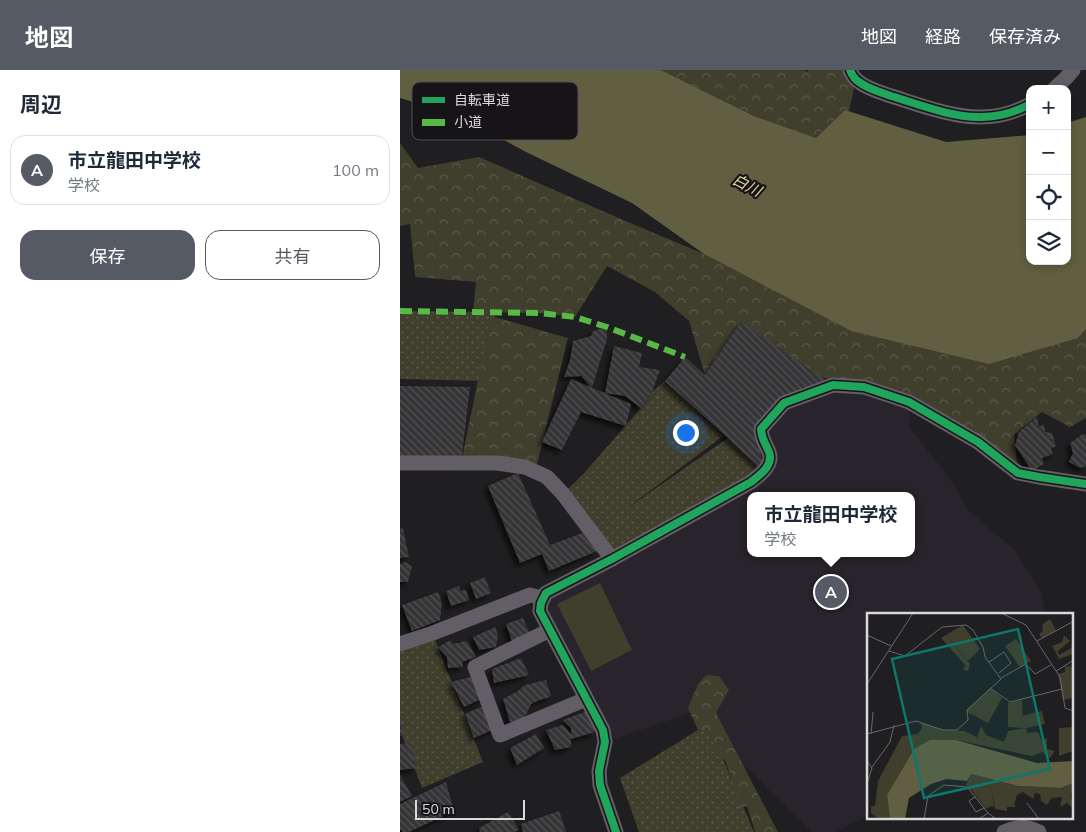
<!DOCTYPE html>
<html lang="ja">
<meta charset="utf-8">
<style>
:root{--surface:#fff;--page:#f2f2f3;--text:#1f2937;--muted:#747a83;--line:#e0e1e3;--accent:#565a64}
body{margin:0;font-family:Mulish,"Noto Sans JP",sans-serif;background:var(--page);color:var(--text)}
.controls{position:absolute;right:15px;top:15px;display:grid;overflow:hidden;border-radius:10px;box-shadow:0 2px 8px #0003}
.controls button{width:45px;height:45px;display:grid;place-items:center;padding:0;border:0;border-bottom:1px solid var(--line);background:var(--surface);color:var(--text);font:25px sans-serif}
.scale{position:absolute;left:15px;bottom:12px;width:110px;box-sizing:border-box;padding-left:5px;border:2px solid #dbd8db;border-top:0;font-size:14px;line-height:18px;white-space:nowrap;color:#dbd8db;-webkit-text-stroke:4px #171418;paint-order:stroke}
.you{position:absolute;left:285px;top:362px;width:18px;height:18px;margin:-12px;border:4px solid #fff;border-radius:50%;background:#1a73e8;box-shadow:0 0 0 8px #1a73e833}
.badge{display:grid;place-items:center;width:32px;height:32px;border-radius:50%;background:var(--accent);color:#fff;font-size:16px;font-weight:700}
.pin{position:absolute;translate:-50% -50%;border:2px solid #fff;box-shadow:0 1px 5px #0006}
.popup{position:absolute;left:347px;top:422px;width:168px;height:65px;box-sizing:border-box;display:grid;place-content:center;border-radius:10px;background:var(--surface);filter:drop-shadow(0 1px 4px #0005);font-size:16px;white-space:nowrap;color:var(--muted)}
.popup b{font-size:19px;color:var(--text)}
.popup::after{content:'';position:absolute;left:50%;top:100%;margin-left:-10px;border:10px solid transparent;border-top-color:var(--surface)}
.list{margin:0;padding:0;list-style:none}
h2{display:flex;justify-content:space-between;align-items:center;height:65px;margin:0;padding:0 20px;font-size:21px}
h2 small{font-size:16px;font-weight:400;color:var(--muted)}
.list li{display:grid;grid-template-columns:32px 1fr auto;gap:15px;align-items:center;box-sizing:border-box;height:70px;margin:0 10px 10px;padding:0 10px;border:1px solid var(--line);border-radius:15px}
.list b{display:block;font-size:19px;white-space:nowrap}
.list p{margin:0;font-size:16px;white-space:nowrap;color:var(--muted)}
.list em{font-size:16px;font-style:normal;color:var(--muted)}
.actions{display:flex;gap:10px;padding:15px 20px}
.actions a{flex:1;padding:11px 0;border:1px solid var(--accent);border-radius:15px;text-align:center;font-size:18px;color:var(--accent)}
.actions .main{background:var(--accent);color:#fff}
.icon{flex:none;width:28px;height:28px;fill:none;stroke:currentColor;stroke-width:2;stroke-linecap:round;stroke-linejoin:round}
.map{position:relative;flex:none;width:686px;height:762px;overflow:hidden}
header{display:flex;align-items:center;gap:30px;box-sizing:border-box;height:70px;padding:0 25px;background:var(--accent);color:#fff}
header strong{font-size:24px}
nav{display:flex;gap:28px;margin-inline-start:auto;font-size:18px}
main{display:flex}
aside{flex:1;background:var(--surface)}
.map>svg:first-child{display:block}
</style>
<header>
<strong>地図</strong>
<nav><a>地図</a><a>経路</a><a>保存済み</a></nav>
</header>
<main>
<aside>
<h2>周辺<small></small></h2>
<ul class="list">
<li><span class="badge">A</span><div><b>市立龍田中学校</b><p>学校</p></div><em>100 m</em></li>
</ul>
<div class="actions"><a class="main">保存</a><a>共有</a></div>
</aside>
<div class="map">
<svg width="686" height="762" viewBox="0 0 686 762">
<defs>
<pattern id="grass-dots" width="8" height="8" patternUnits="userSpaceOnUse" patternTransform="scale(1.25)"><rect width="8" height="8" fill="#403e2c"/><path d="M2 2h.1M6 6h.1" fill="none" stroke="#5b594a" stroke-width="1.8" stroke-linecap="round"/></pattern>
<pattern id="forest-crowns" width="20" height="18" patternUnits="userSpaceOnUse" patternTransform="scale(1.25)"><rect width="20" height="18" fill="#403e2c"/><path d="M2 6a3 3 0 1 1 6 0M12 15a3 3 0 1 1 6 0" fill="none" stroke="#5b594a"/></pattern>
<pattern id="building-back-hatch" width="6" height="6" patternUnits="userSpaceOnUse" patternTransform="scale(1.25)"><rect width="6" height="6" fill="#363537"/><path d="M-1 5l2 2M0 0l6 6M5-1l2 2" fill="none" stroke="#525253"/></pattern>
<filter id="shadow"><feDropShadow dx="-4" dy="4" stdDeviation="2.5" flood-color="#0009"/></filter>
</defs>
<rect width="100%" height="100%" fill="#1f1e20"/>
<!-- built -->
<path fill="#29232b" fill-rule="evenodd" d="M433,315L509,332L510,358L548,406L570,442L615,480L642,524L644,544H468V745L436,762H412L290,643L205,672L140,541L146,523L369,394L362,369L384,333ZM351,426H511V483H351Z"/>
<!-- grass -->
<g fill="url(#grass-dots)">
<path d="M0,241L95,242L84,311L0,309Z"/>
<path d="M265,311L323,366L226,439L328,368L364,401L212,489L163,424L185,402L241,338L252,322Z"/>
<path d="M34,567L83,692L22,718L0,660V576Z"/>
<path d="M298,660L312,663L354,762H239L220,708Z"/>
</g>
<!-- forest -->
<g fill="url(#forest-crowns)">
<path d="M261,0H403L408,2V0H444L454,19L449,41L445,40L416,68L354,46Z"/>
<path d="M0,73L18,98L79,87L221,149L304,184L451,261L678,268L686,259V348L670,357L642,342L614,365L618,402L509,332L400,301L341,252L305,305L289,251L255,222L207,196L175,247L139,243L73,242L76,212L15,207L10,154L0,156Z"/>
<path d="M91,246L168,268L137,394L61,393Z"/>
<path d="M306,605L319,606L329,620L316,643L378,762H355L347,736L339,738L336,722L325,690L314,685L312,663L298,660L288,638L298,614Z"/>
</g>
<!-- pitch -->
<path fill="#403e2c" d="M200,513L232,580L191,601L157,534Z"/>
<!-- water -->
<path fill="#615f41" d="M0,0H261L354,46L416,68L445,40L546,72L630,65V191H667V53L686,47V259L678,268L589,294L451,261L304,184L232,133L126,82L58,45L0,28Z"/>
<!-- building -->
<g fill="url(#building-back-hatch)" filter="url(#shadow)">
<path d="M341,252L433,315L384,333L359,374L364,401L265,311L285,287L305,305Z"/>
<path d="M207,257V269L192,318L181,306L164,307L170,290L173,271L191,266L193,261Z"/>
<path d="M214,276L242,283L239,297L260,300L252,322L241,338L225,326L205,323Z"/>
<path d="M171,309L231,334L226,356L181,342L162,380L142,372Z"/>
<path d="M0,316L70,317L61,393H0Z"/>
<path d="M637,347L639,357L644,354L645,362L652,363L656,376L651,379L653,384L642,388L644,394L632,401L615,375L619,362Z"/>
<path d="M683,364L686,365V396L680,398L669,392L673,383L670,373Z"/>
<path d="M118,403L150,475L188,461L197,481L149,501L142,484L120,493L88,416Z"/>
<path d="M3,458L9,487L0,488V459Z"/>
<path d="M5,492L12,496L8,512H0V494Z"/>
<path d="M85,507L91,523L76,529L70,513Z"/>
<path d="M59,516L61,521L66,520L69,530L51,536L46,521Z"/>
<path d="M38,522L42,533L40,550L12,561L2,535Z"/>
<path d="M123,548L130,564L112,571L106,554Z"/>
<path d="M95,557L98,565L96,577L79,580L73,567Z"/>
<path d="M51,570L52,574L67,571L76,587L62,592L63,597L48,598L47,587L38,577Z"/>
<path d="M121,588L129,605L94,613L92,599Z"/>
<path d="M78,605L83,628L64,637L51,612Z"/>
<path d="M146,610L151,626L147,628L139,630L131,634L124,649L110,652L103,629L118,621L125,615Z"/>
<path d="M88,634L97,658L74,668L65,644Z"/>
<path d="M187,641L194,650L195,662L171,669V677L155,680L146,660L163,655L171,664V658L163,650Z"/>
<path d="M0,651L4,665L0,666Z"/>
<path d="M136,664L144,678L117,695L110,678Z"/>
<path d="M11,673L17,698L0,700V674Z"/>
<path d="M0,705L12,726L0,732Z"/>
<path d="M46,712L54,741L9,762H3L2,760H0V734Z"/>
<path d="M159,741L166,762H123L121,754Z"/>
<path d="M108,742L119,760L114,762H80L79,758Z"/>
</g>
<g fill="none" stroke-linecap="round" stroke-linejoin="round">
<!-- minor -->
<g stroke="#635d65" stroke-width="15">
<path d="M450,0C452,5 454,9 459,12C468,19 480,22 491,26C517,34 554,48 581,47C599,47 614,43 630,34"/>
<path d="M654,19L665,9L673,0"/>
<path d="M0,393H97L125,397L147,407L163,424L212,489"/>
<path d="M150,560L75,597L100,665L186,629"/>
<path d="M0,574L33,563L130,525L143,528"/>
<path d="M216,762L200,715L199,701L205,672L203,660L140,541L141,533L146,523L212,489L351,412C360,405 374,395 369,382C365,372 362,371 361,359L384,333L433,315L464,317L509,332L578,372L618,403L639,407L686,414"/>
<path d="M604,762C616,756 627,756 639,762"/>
</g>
<!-- quiet -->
<path stroke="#58b947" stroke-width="6" stroke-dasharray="12 6" stroke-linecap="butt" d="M0,241L139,243L175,247L207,257L285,287"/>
<defs>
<g id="cycleway">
<path d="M450,0C452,5 454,9 459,12C468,19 480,22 491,26C517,34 554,48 581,47C599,47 614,43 630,34"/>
<path d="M216,762L200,715L199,701L205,672L203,660L140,541L141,533L146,523L212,489L351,412C360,405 374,395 369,382C365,372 362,371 361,359L384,333L433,315L464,317L509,332L578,372L618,403L639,407L686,414"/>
</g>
</defs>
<!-- cycleway casing -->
<use href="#cycleway" stroke="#171418" stroke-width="11"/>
<!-- cycleway -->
<use href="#cycleway" stroke="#20a55d" stroke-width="8"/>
</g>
<g text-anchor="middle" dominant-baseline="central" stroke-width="4.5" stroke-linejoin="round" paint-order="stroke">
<!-- water labels -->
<g font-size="15" font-style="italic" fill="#e1dda0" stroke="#171418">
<text transform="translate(347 115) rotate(27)">白川</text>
</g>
</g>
<!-- overview -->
<g transform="translate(467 543)">
<rect width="206" height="206" fill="#1f1e20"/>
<path d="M96,12L113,36L101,48L79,22ZM149,26L164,48L153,54L138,33ZM123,75L135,85L121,110L108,103L111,99L107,103L99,98ZM175,98L178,111L155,116L154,103ZM207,114L206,138L192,143V115ZM118,171L124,175L127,194L124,193L119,196L105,178L108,173Z" fill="#403e2c"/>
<path d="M183,6L189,17L175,25L172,21L176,18L175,12ZM79,22L103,51L101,58L96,57L98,52L74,25ZM197,22L203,28L191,38L192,42L206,34V41L192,46L185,33L195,29ZM198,53L206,54V85L196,87L191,61L198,59ZM155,87L156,115L141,114V90ZM53,109L76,117L97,118L110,124L114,113L119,122L137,129L141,118L159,115L160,120L171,119L175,128L180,125V136L188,138L183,145L175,139L165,143L89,127L47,136L20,182L23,206H12L4,200V193H8L11,168L35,123L51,121L55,115ZM104,161L151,173L194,175L206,170L204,183L206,195L200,190L193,194L195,184L185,185L180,192L174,188L173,181L168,180L166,186L156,179L150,182L147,192L149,194H140V198L128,196L124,175L118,171L109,173L105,178L99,172Z" fill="#403e2c"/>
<path d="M63,127H89L170,150L206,148V170L194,175L151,173L104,161L100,168L80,166L64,171L42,185L38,206H23L20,182L47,136Z" fill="#615f41"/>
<path fill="none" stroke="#6a686b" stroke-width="1" d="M134,0L159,12L193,64L198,95L207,98M0,22L24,33M170,28L207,8M122,49L137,39L144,50L132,60M189,58L207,47M134,65L159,51L168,61L184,52M0,71L46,0M123,75L143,89L195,76M0,121L49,108L76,117H90L101,107L100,97L134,66L118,44L116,34L106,17L99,12L75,14L38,43L22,38M4,121L6,99M0,148L5,155L0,171M5,154L23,129L27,112M108,184L102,188L109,199L117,195M160,190L172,206M57,206L61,183L77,172L100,174L121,200M112,206L121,200L129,206"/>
<path fill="#0f766e" fill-opacity="0.15" stroke="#0f766e" stroke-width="2.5" d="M151,16L183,156L57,185L25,46Z"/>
<rect width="206" height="206" fill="none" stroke="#dbd8db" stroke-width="2.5"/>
</g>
<!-- legend -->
<rect x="12" y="12" width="166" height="58" rx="8" fill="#171418" stroke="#524f52" stroke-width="1"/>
<rect x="22" y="27" width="23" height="6" fill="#20a55d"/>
<rect x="22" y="49" width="23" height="7" fill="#58b947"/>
<g font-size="14" fill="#dbd8db">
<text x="54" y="35">自転車道</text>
<text x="54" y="57">小道</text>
</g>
</svg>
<div class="controls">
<button>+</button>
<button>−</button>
<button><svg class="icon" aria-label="locate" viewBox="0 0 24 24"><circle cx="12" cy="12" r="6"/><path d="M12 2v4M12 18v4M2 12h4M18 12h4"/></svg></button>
<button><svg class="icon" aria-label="layers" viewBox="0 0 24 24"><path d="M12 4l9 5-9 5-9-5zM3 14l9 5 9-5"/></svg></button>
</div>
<div class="scale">50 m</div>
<div class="you"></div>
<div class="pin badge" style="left:431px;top:522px">A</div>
<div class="popup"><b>市立龍田中学校</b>学校</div>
</div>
</main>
